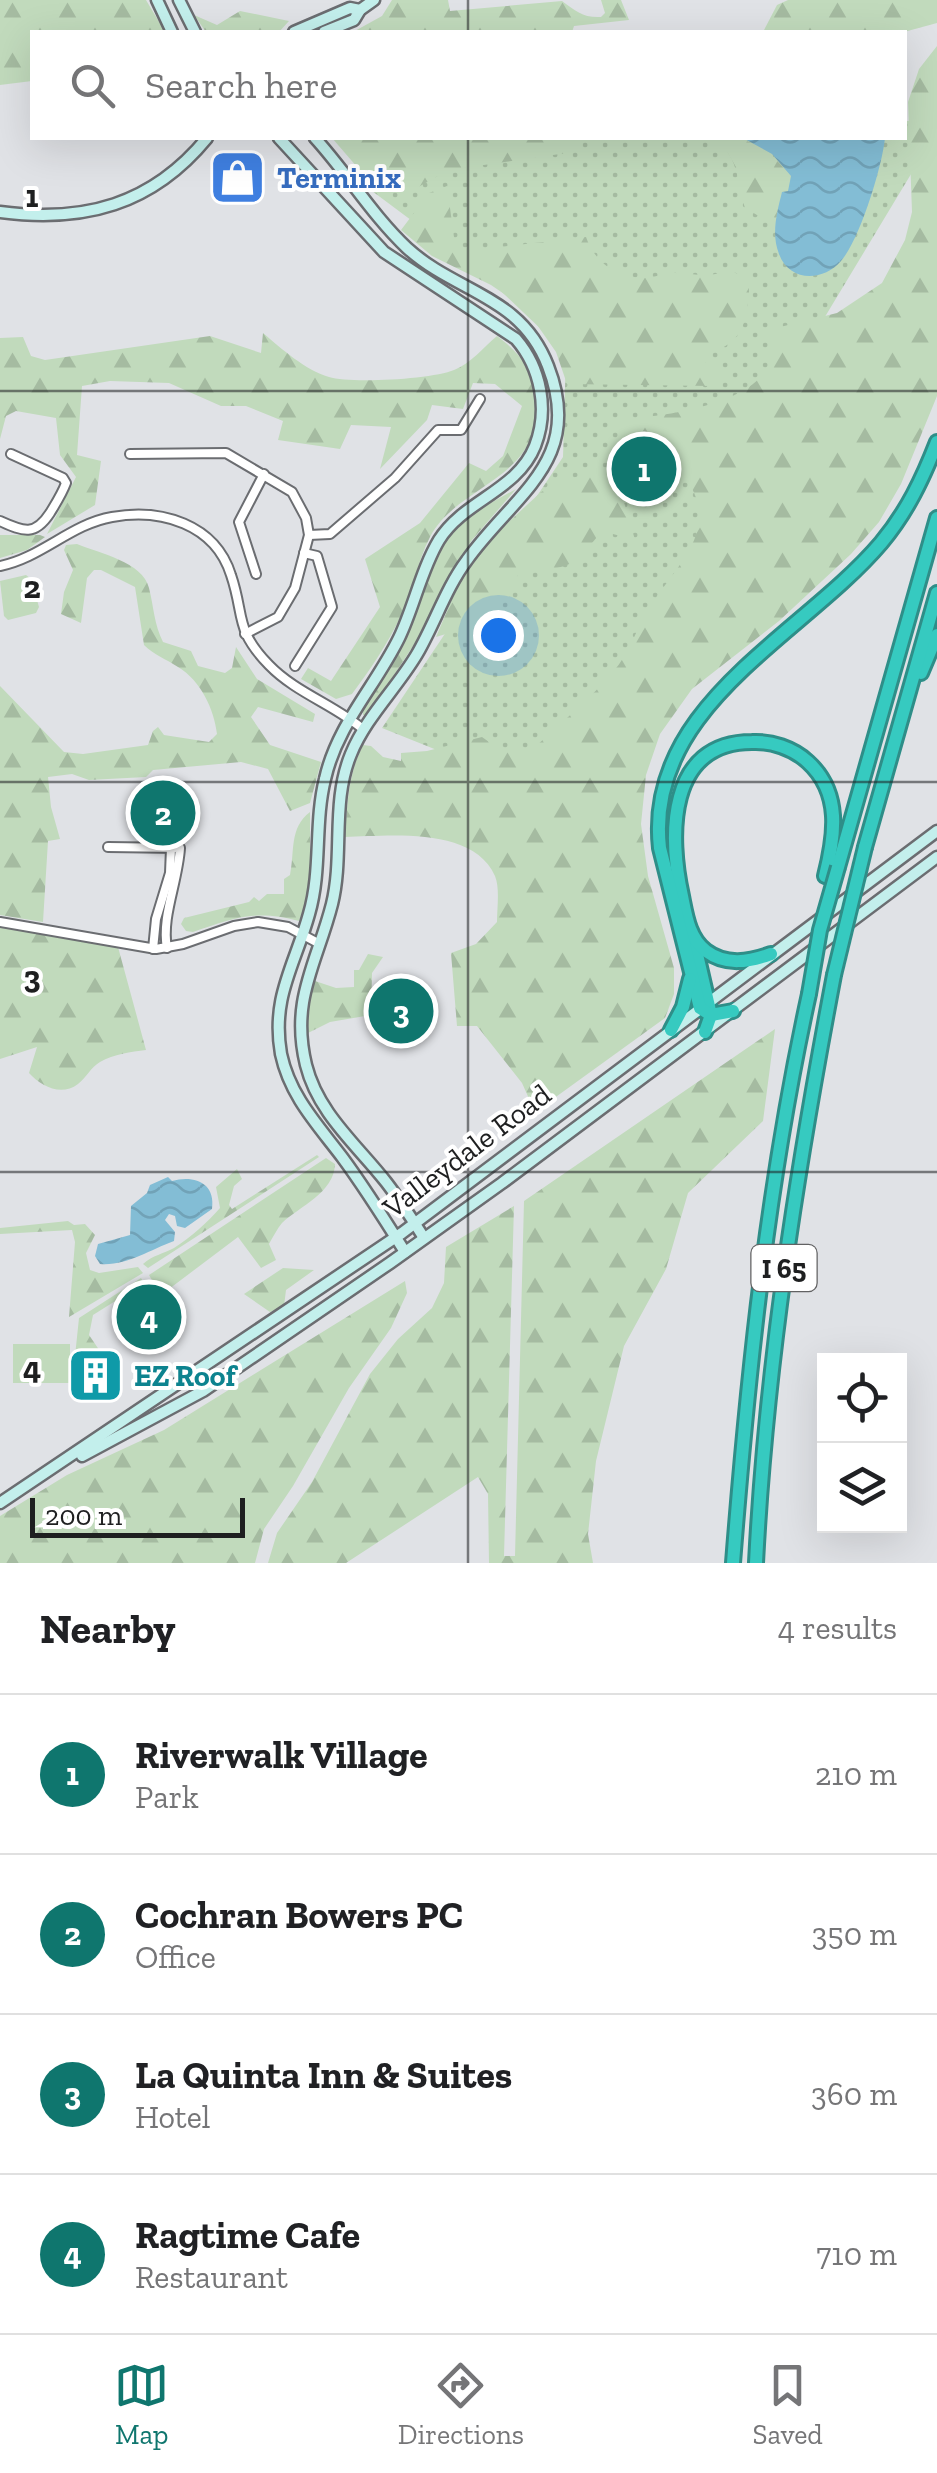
<!DOCTYPE html>
<style>
:root{--surface:#fff;--page:#f6f6f6;--text:#202124;--muted:#757577;--line:#e0e0e0;--accent:#0f766e}
body{margin:0;font-family:"Zilla Slab",serif;background:var(--page);color:var(--text)}
.controls{position:absolute;right:30px;bottom:30px;display:grid;overflow:hidden;border-radius:0px;box-shadow:0 10px 40px #0002}
.controls button{width:90px;height:90px;display:grid;place-items:center;padding:0;border:0;border-bottom:2px solid var(--line);background:var(--surface);color:var(--text);font:50px sans-serif}
.scale{position:absolute;left:30px;bottom:25px;width:215px;box-sizing:border-box;padding-left:10px;border:5px solid #1e1f20;border-top:0;font-size:28px;line-height:35px;white-space:nowrap;color:#1e1f20;-webkit-text-stroke:8px #fff;paint-order:stroke}
.you{position:absolute;left:498px;top:635px;width:35px;height:35px;margin:-25px;border:8px solid #fff;border-radius:50%;background:#1a73e8;box-shadow:0 0 0 15px #1a73e833}
.badge{display:grid;place-items:center;width:65px;height:65px;border-radius:50%;background:var(--accent);color:#fff;font-size:32px;font-weight:700}
.pin{position:absolute;translate:-50% -50%;border:5px solid #fff;box-shadow:0 2px 10px #0006}
.list{margin:0;padding:0;list-style:none}
h2{display:flex;justify-content:space-between;align-items:center;height:130px;margin:0;padding:0 40px;font-size:42px}
h2 small{font-size:32px;font-weight:400;color:var(--muted)}
.list li{display:grid;grid-template-columns:65px 1fr auto;gap:30px;align-items:center;box-sizing:border-box;height:160px;padding:0 40px;border-top:2px solid var(--line)}
.list b{display:block;font-size:38px;white-space:nowrap}
.list p{margin:0;font-size:32px;white-space:nowrap;color:var(--muted)}
.list em{font-size:32px;font-style:normal;color:var(--muted)}
.icon{flex:none;width:55px;height:55px;fill:none;stroke:currentColor;stroke-width:2;stroke-linecap:round;stroke-linejoin:round}
.map{position:relative;flex:none;width:937px;height:1563px;overflow:hidden}
.search{position:absolute;background:var(--surface);box-shadow:0 10px 40px #0002;left:30px;right:30px;top:30px;height:110px;display:flex;align-items:center;gap:25px;box-sizing:border-box;padding:0 35px;border-radius:0px;color:var(--muted);font-size:38px}
.sheet{height:770px;background:var(--surface)}
nav{display:flex;justify-content:space-around;align-items:center;box-sizing:border-box;height:140px;border-top:2px solid var(--line);background:var(--surface);font-size:28px;color:var(--muted)}
nav a{display:grid;justify-items:center;gap:5px}
nav .on{color:var(--accent)}
.map>svg:first-child{display:block}
</style>
<div class="map">
<svg width="937" height="1563" viewBox="0 0 937 1563">
<defs>
<pattern id="green-dots" width="8" height="8" patternUnits="userSpaceOnUse" patternTransform="scale(2.5)"><rect width="8" height="8" fill="#c1dabc"/><path d="M2 2h.1M6 6h.1" fill="none" stroke="#a5bba1" stroke-width="1.8" stroke-linecap="round"/></pattern>
<pattern id="forest-firs" width="22" height="20" patternUnits="userSpaceOnUse" patternTransform="scale(2.5)"><rect width="22" height="20" fill="#c1dabc"/><path d="M5 1l3.5 6h-7zM16 11l3.5 6h-7z" fill="#a5bba1"/></pattern>
<pattern id="water-waves" width="16" height="10" patternUnits="userSpaceOnUse" patternTransform="scale(2.5)"><rect width="16" height="10" fill="#83bdd5"/><path d="M0 5q4-4 8 0t8 0" fill="none" stroke="#71a2b7"/></pattern>
</defs>
<rect width="100%" height="100%" fill="#e0e2e6"/>
<!-- green -->
<path fill="url(#green-dots)" d="M937,120V131L726,481L579,807L382,728L563,457L566,353L482,273L368,188L342,138H904L905,121Z"/>
<!-- forest -->
<g fill="url(#forest-firs)">
<path d="M0,0H146L165,32H32V81L0,85Z"/>
<path d="M392,0H448L450,11L562,1C576,11 583,18 601,17L605,13L601,0H621L629,20L574,26L572,32H353L382,16Z"/>
<path d="M788,0H937V23L904,32H763L777,5Z"/>
<path d="M240,11L289,21L279,32H206L194,15L217,25Z"/>
<path d="M937,46V396L901,484L879,522L851,554L779,621L692,689L660,734L646,775L641,824L648,876L674,968V994L665,1018L535,1112L522,1083L477,1026H457L451,953L476,944L497,922C497,908 500,888 495,876C473,826 389,836 345,837C347,806 348,774 363,745L371,746L383,757L401,761V753L427,751L482,737C501,751 513,756 535,747C561,723 590,699 613,672C630,653 637,626 651,605C678,563 723,528 684,476C668,453 643,449 621,434L622,419C660,417 747,406 767,368C772,358 771,340 772,329L837,313L882,283L905,240L912,212L908,102L919,69Z"/>
<path d="M332,138H581L567,153L449,170L402,196L364,175Z"/>
<path d="M710,138C752,137 763,144 791,176L788,191L782,193L776,218L757,215L745,208C736,180 740,153 710,138Z"/>
<path d="M447,186L456,252L586,237C594,260 613,276 639,278C650,279 661,274 671,273C691,272 708,280 726,270L745,276C751,288 749,295 747,308C742,343 728,344 700,360L728,372V381L711,386L567,384L556,352L526,309L491,285L432,256L401,230L429,193Z"/>
<path d="M263,333C282,349 305,370 329,377C351,384 433,379 454,370C470,364 484,347 497,336C523,356 530,366 535,399C546,478 458,483 430,537C417,562 413,591 401,616C388,643 370,670 352,694L336,699L301,679L308,668L331,681L380,607L365,559L420,523L469,463L486,471L503,456L522,406L495,384L473,383L463,409L432,405L427,420L380,469L391,427L351,425L340,449L278,440L283,421L246,406H221L169,383L110,381L82,386L77,455L101,461L95,505L47,534L76,477L60,455L56,418L16,411L6,416L0,439V338L23,337L31,356L45,360L210,336L261,353Z"/>
<path d="M630,463L659,485L662,500L659,505L624,502L635,540L602,531C570,570 570,569 521,569L495,619L436,637L457,587L488,541L541,492L590,471Z"/>
<path d="M516,489L472,540L445,583L417,640L368,715H363V708L403,639L445,540L465,517Z"/>
<path d="M40,535L45,537L27,550L0,558V535Z"/>
<path d="M77,544C99,553 143,562 149,588C154,608 154,624 163,642L191,651L198,666L225,673L232,668L236,647L257,679L315,714L313,722L258,707L251,717L270,745L321,762L310,803L290,811L268,769L241,762L153,770L146,777L89,780L72,774L48,777L51,807L60,839L48,841L43,922L0,915V686L64,752L83,754L148,745L153,731L158,727L164,735L209,742L217,734C214,709 201,681 178,667C166,659 154,655 144,645L135,587L101,570H94L87,578L81,623L61,614L64,592L73,570L64,550L66,545Z"/>
<path d="M310,812V890L299,921C255,909 234,918 193,932L186,931L181,924L184,918L249,902L254,897L259,901L267,894H284V879L290,875C295,851 289,828 310,812Z"/>
<path d="M0,926L118,947L146,1050C131,1052 114,1054 100,1062C91,1067 86,1078 78,1084C61,1097 41,1086 29,1073L37,1047L0,1059Z"/>
<path d="M368,954L383,957L372,973L371,1015L330,1022L308,1033L307,1001L312,980L336,988L354,987V970H359Z"/>
<path d="M775,1029L763,1121L688,1193L666,1269L624,1346L596,1461L588,1534L593,1563H489L488,1494L478,1477L346,1563H268L277,1533L312,1482L370,1374L398,1339L432,1308L444,1283L446,1247L514,1206L504,1556H515L524,1201Z"/>
<path d="M317,1155L319,1157L148,1268L143,1264C153,1255 163,1254 174,1248C191,1237 207,1223 220,1208L216,1187L237,1169L242,1179L234,1186L229,1205L232,1209Z"/>
<path d="M326,1158L335,1164C334,1193 300,1206 282,1223C277,1229 273,1237 269,1244L276,1260L261,1268L238,1237L169,1289L156,1287L149,1275Z"/>
<path d="M68,1221L74,1225L85,1224L95,1235L86,1253L90,1270L99,1273L138,1267L143,1273L69,1317L75,1242L72,1230L0,1234V1228Z"/>
<path d="M283,1268L314,1270L286,1290L284,1306L270,1312L244,1294Z"/>
<path d="M141,1278L144,1283L93,1315L89,1335L104,1357L73,1375L79,1318Z"/>
<path d="M405,1281L407,1293L391,1328L349,1388L293,1486L264,1529L255,1563H0V1516L67,1475L164,1430Z"/>
</g>
<!-- pitch -->
<g fill="#c1dabc">
<path d="M26,575L31,579L39,607L36,613L8,620L4,616L0,581Z"/>
<rect x="13" y="1344" width="57" height="39"/>
</g>
<!-- water -->
<g fill="url(#water-waves)">
<path d="M743,138H885C882,167 860,239 841,261C823,282 789,282 779,254C771,234 777,212 782,192L788,191L791,176L772,154Z"/>
<path d="M168,1177L172,1181C193,1175 216,1182 212,1209L185,1228L177,1226L175,1216L169,1214L165,1220L175,1232L174,1241C149,1250 127,1266 100,1264L95,1256L98,1244L130,1235L131,1206L147,1193L150,1185Z"/>
</g>
<g fill="none" stroke-linecap="round" stroke-linejoin="round">
<defs>
<g id="street">
<path d="M130,454L226,453L292,492L306,518L309,535L295,588L278,617L245,634"/>
<path d="M0,521C24,532 35,536 50,513C56,503 62,494 66,483L63,478L11,454"/>
<path d="M309,535L330,534L395,478L438,430H461L480,399"/>
<path d="M0,566C41,558 71,524 112,517C161,508 215,524 231,575C245,616 234,629 269,665C296,693 335,705 364,730"/>
<path d="M256,574L239,522L264,474"/>
<path d="M295,666L332,607L317,556L304,553"/>
<path d="M108,847L180,848C178,882 161,917 167,948"/>
<path d="M0,922L156,949L183,944L234,926L258,922L288,927L318,943"/>
<path d="M153,949L156,919L170,873L171,848"/>
</g>
<g id="secondary">
<path d="M157,0L172,32"/>
<path d="M179,0L195,32"/>
<path d="M294,32L350,8L360,10"/>
<path d="M324,32L354,20L360,10L374,0"/>
<path d="M279,138L384,252L516,339C541,368 549,410 535,446C517,491 464,500 439,540C421,570 414,607 399,638C375,687 337,725 325,779C314,823 322,870 309,914C295,965 271,997 281,1054C290,1096 317,1124 342,1157C365,1188 385,1220 405,1252"/>
<path d="M315,138C347,173 372,215 407,248C456,293 521,295 548,366C585,461 514,494 467,560C446,588 435,623 417,654C397,688 366,717 351,754C331,802 344,855 332,904C317,963 290,1000 306,1065C318,1113 356,1144 386,1182C400,1200 412,1219 424,1238"/>
<path d="M0,212C84,223 152,205 207,138"/>
<path d="M82,1456L203,1391L390,1263L502,1183L937,857"/>
<path d="M0,1503L402,1233L937,831"/>
</g>
<g id="highway">
<path d="M921,673L937,635"/>
<path d="M865,847L937,593"/>
<path d="M838,867L937,518"/>
<path d="M693,937L711,1015L705,1032"/>
<path d="M771,954C749,962 726,966 706,951C689,938 686,916 682,896C669,838 666,742 752,742C771,741 793,748 808,762C842,793 835,836 825,876"/>
<path d="M733,1011L711,1015L700,1008L660,848C644,706 802,636 881,543C907,512 923,478 937,442"/>
<path d="M671,1030L683,1007L690,979"/>
<path d="M733,1563C748,1372 768,1181 809,994"/>
<path d="M756,1563C766,1365 797,1170 834,975"/>
</g>
</defs>
<!-- street casing -->
<use href="#street" stroke="#6b6d71" stroke-width="12"/>
<!-- secondary casing -->
<use href="#secondary" stroke="#6b6d71" stroke-width="15"/>
<!-- highway casing -->
<use href="#highway" stroke="#2e8e88" stroke-width="18"/>
<!-- street -->
<use href="#street" stroke="#fff" stroke-width="8"/>
<!-- secondary -->
<use href="#secondary" stroke="#c3efec" stroke-width="10"/>
<!-- highway -->
<use href="#highway" stroke="#36cac0" stroke-width="12"/>
<defs>
<g id="highway-bridge">
<path d="M834,975L865,847"/>
<path d="M809,994L820,930L838,867"/>
</g>
</defs>
<!-- highway-bridge casing -->
<use href="#highway-bridge" stroke="#2e8e88" stroke-width="18" stroke-linecap="butt"/>
<!-- highway-bridge -->
<use href="#highway-bridge" stroke="#36cac0" stroke-width="12"/>
</g>
<!-- grid -->
<path fill="none" stroke="#1e1f20" stroke-width="2.5" stroke-opacity="0.55" d="M468,0V32M468,138V1563M0,391H937M0,782H937M0,1172H937"/>
<!-- icons -->
<defs>
<symbol id="shop-square" viewBox="-11 -11 22 22"><rect x="-9" y="-9" width="18" height="18" rx="4" fill="#3f7fe0" stroke="#fff"/><path d="M-5-2.5h2.3a2.7 3.5 0 0 1 5.4 0H5L5.5 6h-11ZM-1.5-2.5h3a1.5 2.3 0 0 0-3 0Z" fill="#fff"/></symbol>
<symbol id="building-square" viewBox="-11 -11 22 22"><rect x="-9" y="-9" width="18" height="18" rx="4" fill="#0f9aa8" stroke="#fff"/><path d="M-4-6H4V6H1V3H-1V6H-4ZM-2.5-4.3h1.7v1.8h-1.7ZM.8-4.3h1.7v1.8H.8ZM-2.5-1h1.7V.8h-1.7ZM.8-1h1.7V.8H.8Z" fill="#fff"/></symbol>
</defs>
<g fill-rule="evenodd">
<use href="#shop-square" x="206" y="146" width="63" height="63"/>
<use href="#building-square" x="64" y="1344" width="63" height="63"/>
</g>
<g text-anchor="middle" dominant-baseline="central" stroke-width="8" stroke-linejoin="round" paint-order="stroke">
<!-- shield labels -->
<rect fill="#fff" stroke="#626263" stroke-width="2.5" x="751.5" y="1245" width="65" height="46" rx="8"/>
<g font-size="28" font-weight="bold" fill="#1e1f20">
<text x="784" y="1268">I 65</text>
</g>
<!-- shop labels -->
<g font-size="30" font-weight="bold" fill="#366cbe" stroke="#fff" text-anchor="start">
<text x="277" y="178">Terminix</text>
</g>
<!-- street labels -->
<g font-size="30" fill="#1e1f20" stroke="#fff">
<text transform="translate(467 1151) rotate(-37)">Valleydale Road</text>
</g>
<!-- culture labels -->
<g font-size="30" font-weight="bold" fill="#0d838f" stroke="#fff" text-anchor="start">
<text x="134" y="1376">EZ Roof</text>
</g>
</g>
<g font-size="32" text-anchor="middle" font-weight="bold" fill="#1e1f20" stroke="#fff" stroke-width="8" stroke-linejoin="round" paint-order="stroke">
<text x="32" y="207">1</text>
<text x="32" y="598">2</text>
<text x="32" y="988">3</text>
<text x="32" y="1379">4</text>
</g>
</svg>
<div class="controls">
<button><svg class="icon" aria-label="locate" viewBox="0 0 24 24"><circle cx="12" cy="12" r="6"/><path d="M12 2v4M12 18v4M2 12h4M18 12h4"/></svg></button>
<button><svg class="icon" aria-label="layers" viewBox="0 0 24 24"><path d="M12 4l9 5-9 5-9-5zM3 14l9 5 9-5"/></svg></button>
</div>
<div class="scale">200 m</div>
<div class="you"></div>
<div class="pin badge" style="left:644px;top:469px">1</div>
<div class="pin badge" style="left:163px;top:813px">2</div>
<div class="pin badge" style="left:401px;top:1011px">3</div>
<div class="pin badge" style="left:149px;top:1317px">4</div>
<div class="search"><svg class="icon" aria-label="search" viewBox="0 0 24 24"><circle cx="10" cy="10" r="6"/><path d="M15 15l6 6"/></svg>Search here</div>
</div>
<section class="sheet">
<h2>Nearby<small>4 results</small></h2>
<ul class="list">
<li><span class="badge">1</span><div><b>Riverwalk Village</b><p>Park</p></div><em>210 m</em></li>
<li><span class="badge">2</span><div><b>Cochran Bowers PC</b><p>Office</p></div><em>350 m</em></li>
<li><span class="badge">3</span><div><b>La Quinta Inn &amp; Suites</b><p>Hotel</p></div><em>360 m</em></li>
<li><span class="badge">4</span><div><b>Ragtime Cafe</b><p>Restaurant</p></div><em>710 m</em></li>
</ul>
</section>
<nav>
<a class="on"><svg class="icon" aria-label="map" viewBox="0 0 24 24"><path d="M3 6l6-2 6 2 6-2v14l-6 2-6-2-6 2zM9 4v14M15 6v14"/></svg>Map</a>
<a><svg class="icon" aria-label="directions" viewBox="0 0 24 24"><path d="M12 3l9 9-9 9-9-9zM9 14v-3h6M13 9l2 2-2 2"/></svg>Directions</a>
<a><svg class="icon" aria-label="saved" viewBox="0 0 24 24"><path d="M7 4h10v16l-5-4-5 4z"/></svg>Saved</a>
</nav>
